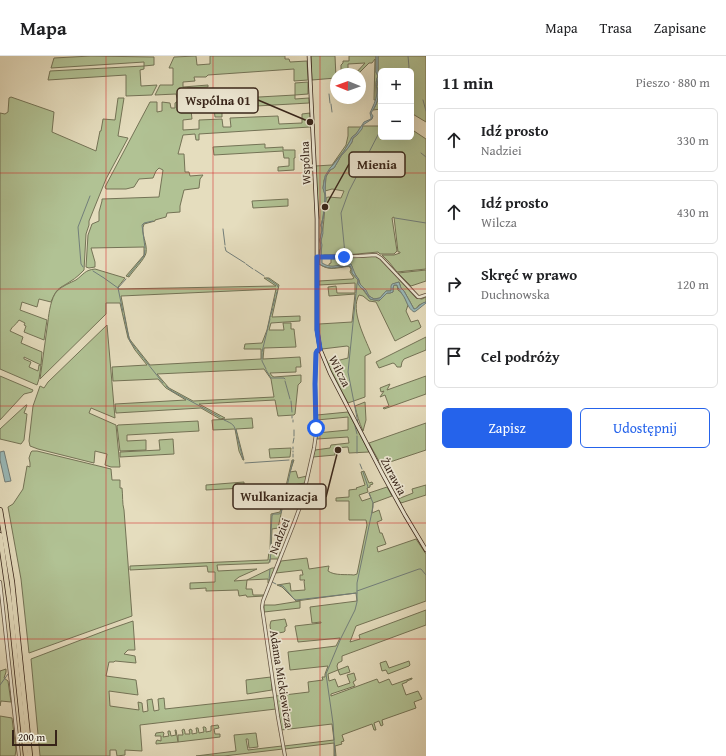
<!DOCTYPE html>
<html lang="pl">
<meta charset="utf-8">
<style>
:root{--surface:#fff;--page:#f2f2f2;--text:#202124;--muted:#757577;--line:#e0e0e0;--accent:#2563eb}
body{margin:0;font-family:"Gentium Book Plus",serif;background:var(--page);color:var(--text)}
.controls{position:absolute;right:12px;top:12px;display:grid;overflow:hidden;border-radius:6px;box-shadow:0 4px 16px #0002}
.controls button{width:36px;height:36px;display:grid;place-items:center;padding:0;border:0;border-bottom:1px solid var(--line);background:var(--surface);color:var(--text);font:20px sans-serif}
.compass{position:absolute;left:330px;top:12px;width:36px;height:36px;border-radius:50%;background:var(--surface);box-shadow:0 4px 16px #0002;rotate:271deg}
.scale{position:absolute;left:12px;bottom:10px;width:45px;box-sizing:border-box;padding-left:4px;border:2px solid #372419;border-top:0;font-size:11px;line-height:14px;white-space:nowrap;color:#372419;-webkit-text-stroke:3px #eee9d5;paint-order:stroke}
.stop{position:absolute;width:12px;height:12px;margin:-9px;border:3px solid #2563eb;border-radius:50%;background:#fff}
.stop.end{background:#2563eb;border-color:#fff;box-shadow:0 1px 4px #0008}
.list{margin:0;padding:0;list-style:none}
h2{display:flex;justify-content:space-between;align-items:center;height:52px;margin:0;padding:0 16px;font-size:17px}
h2 small{font-size:13px;font-weight:400;color:var(--muted)}
.list li{display:grid;grid-template-columns:26px 1fr auto;gap:12px;align-items:center;box-sizing:border-box;height:64px;margin:0 8px 8px;padding:0 8px;border:1px solid var(--line);border-radius:6px}
.list b{display:block;font-size:15px;white-space:nowrap}
.list p{margin:0;font-size:13px;white-space:nowrap;color:var(--muted)}
.list em{font-size:13px;font-style:normal;color:var(--muted)}
.actions{display:flex;gap:8px;padding:12px 16px}
.actions a{flex:1;padding:9px 0;border:1px solid var(--accent);border-radius:6px;text-align:center;font-size:14px;color:var(--accent)}
.actions .main{background:var(--accent);color:#fff}
.icon{flex:none;width:22px;height:22px;fill:none;stroke:currentColor;stroke-width:2;stroke-linecap:round;stroke-linejoin:round}
.map{position:relative;flex:none;width:426px;height:700px;overflow:hidden}
header{display:flex;align-items:center;gap:24px;box-sizing:border-box;height:56px;padding:0 20px;background:var(--surface);border-bottom:1px solid var(--line)}
header strong{font-size:19px}
nav{display:flex;gap:22px;margin-inline-start:auto;font-size:14px}
main{display:flex}
aside{flex:1;background:var(--surface)}
.map>svg:first-child{display:block}
</style>
<header>
<strong>Mapa</strong>
<nav><a>Mapa</a><a>Trasa</a><a>Zapisane</a></nav>
</header>
<main>
<div class="map">
<svg width="426" height="700" viewBox="0 0 426 700">
<rect width="100%" height="100%" fill="#e5ddbe"/>
<filter id="stains"><feTurbulence type="fractalNoise" baseFrequency=".005" numOctaves="4"/><feColorMatrix values="0 0 0 0 .2 0 0 0 0 .09 0 0 0 0 .02 0 0 0 .5 -.17"/></filter>
<radialGradient id="worn" r=".72"><stop offset=".6" stop-color="#630" stop-opacity="0"/><stop offset="1" stop-color="#630" stop-opacity=".3"/></radialGradient>
<!-- green -->
<g fill="#b1c294" stroke="#747356" fill-rule="evenodd">
<path d="M91,0L154,1V9L144,10V13L140,14L141,30L157,29L152,39L126,40V19L48,24L50,15L144,10V6L51,12L54,2Z"/>
<path d="M196,0L197,9L210,8V0H285V3H289L290,6L307,5L308,24L294,25V13L208,19L206,21H194L195,25L183,26V31L208,29V31L187,32V45L295,39V27L308,26V38L295,39V43L309,42V47L222,52V61H215L214,53L191,54L192,63L183,64V74L199,73V64L222,63L223,71H231L230,62L278,60L279,68L302,67V58L310,57V71L199,78V84H196L195,78L183,79L178,98H184L185,116H189L190,120L203,119L200,123L199,132L184,134L180,150V156L167,157L166,161L155,164V165L144,168C140,177 148,188 146,197C145,203 132,216 129,221L126,220L144,199V191L91,192L95,206V211L89,212L86,211L88,179L92,168L99,165V156L102,145V143L159,141L163,114L159,112L156,115L153,122L139,123L134,131L126,133H106L105,131L150,46H157V56L162,55V46L170,47L171,52H175V47L178,45L176,38L155,39L160,29H173V12H169L174,1Z"/>
<path d="M311,0H335L336,22L312,24Z"/>
<path d="M349,0H376V16L378,20C374,28 377,36 376,44H374L375,3L372,7H369L358,18H355L365,7L348,8V18H347L346,15H341V9L343,7V5H349Z"/>
<path d="M378,0H426V66L411,57V15H381V53L373,54C377,48 379,41 378,35C378,32 376,32 377,29C377,24 380,21 378,16Z"/>
<path d="M11,41L54,56L52,76L96,95L100,75H101L103,63L115,64L118,42H124L118,80L128,82L106,123L89,165V169L86,178L84,214C80,218 76,222 71,225C59,233 57,231 51,246L39,243L37,251L22,246L20,254L47,264L44,284L24,276L26,270L24,269L25,267L19,264C16,269 12,270 10,275L23,281L21,287L42,296L41,309L24,301V303L31,306L29,311L38,315L39,309L41,310L39,323L37,329L0,313V57L5,58L8,56L9,42Z"/>
<path d="M381,69V81H411V73L426,83V213L397,216L389,206L382,199H394L400,197V196H398L394,161L392,162L397,195L394,198H380L378,196L346,199H324L322,200L321,198C322,193 321,189 321,185C324,171 324,156 326,142L328,141L341,142L344,135L332,133L325,135L326,120L330,114L334,112L341,100L348,92L352,86L353,82L357,79L362,70H378Z"/>
<path d="M348,71H361L356,78L352,81L350,85L344,95L335,106L324,124L323,132L325,139V143L323,162L321,169L322,174L320,184L321,191L320,194V200H318V166L319,162L315,110L332,109L346,89L348,80Z"/>
<path d="M265,88V92L283,91V94H295V102H294V114L278,115V111L289,110V102H284L283,95L214,99L213,91Z"/>
<path d="M288,143V150L253,152L252,145Z"/>
<path d="M375,200L381,203L416,242L422,243L426,241V246L419,249L416,253H414L404,235L401,232L399,226L393,228L391,235H386L380,242L374,243L369,240L365,234L360,228L359,224L353,215L352,210L346,208L338,210L329,211V208L331,207V203Z"/>
<path d="M319,202H320L319,206C326,217 340,209 350,210L352,213V217L358,224V227L370,243L379,245L387,237H390L393,236V232L394,229H397L398,234L403,238L408,249L406,255L411,266L418,264L421,271L420,272L395,285L376,246L369,245L363,240L359,239C350,254 365,282 371,297L365,300V341L348,347L326,305H336L348,302L349,291L347,290L322,293L319,283V268L352,266L355,238L329,240L328,231L336,230L337,237H355V227L319,229V225L352,223L354,222L350,216L351,213L349,210C337,212 329,215 319,208Z"/>
<path d="M95,213L125,222L118,231L119,233L276,230L264,222H269L279,229L272,261L300,260V265L271,267L269,274H284L283,267H291V273H294L296,291L264,292L263,303L300,301L301,311H296V316L270,317L272,320L274,321L301,319V326L298,329L295,358L294,359L278,360L275,344L199,348L225,362L220,363L201,352L116,357L115,348L186,344L166,332L158,323L113,325L112,311L147,309L135,294L128,282L120,247H106V258L40,323L48,265C49,256 51,242 57,235C62,230 70,227 76,224C84,218 85,214 95,213ZM276,233L267,274L262,287L245,288L244,293H261V303L150,309L131,285L129,282L121,240ZM264,313L271,323L274,341L193,345L169,332L157,318Z"/>
<path d="M426,214V225L411,230L398,217Z"/>
<path d="M107,269L115,362L91,352L89,357L116,369L120,411H111L105,409L107,398L95,395L94,407L38,393L30,390L29,385L33,350L40,330L44,332L48,326Z"/>
<path d="M426,281V294L404,303L402,306L401,311H397L395,308L393,307L379,312L376,306Z"/>
<path d="M0,320L33,334L32,336L24,338L0,364Z"/>
<path d="M426,320V338L384,353L383,352L389,350L385,339L380,341L384,335L381,336L380,332L390,328L387,334Z"/>
<path d="M365,346L366,364L363,375C359,366 357,359 355,350Z"/>
<path d="M26,349H27L24,357L27,358L24,384L21,388L0,383V373Z"/>
<path d="M348,356L369,396L349,397L348,391L334,392L335,399L313,401L315,394L330,392L331,389L349,387L348,381L317,383V377L348,374V361L317,364V359Z"/>
<path d="M252,362L253,372L236,373L244,404H243L239,395L235,373L213,374L212,364Z"/>
<path d="M198,365L199,375L127,379V385L146,384V394L120,395L117,370L118,369Z"/>
<path d="M426,367V394L381,409L369,387Z"/>
<path d="M173,383L174,398L120,401V396L160,394L159,384Z"/>
<path d="M291,392L290,401L270,402L269,393Z"/>
<path d="M32,395H37L111,413L112,424H120V432H122C123,440 122,447 124,454L132,560L29,597L21,523L8,451L13,448L23,433L27,410L30,411V407L29,402L31,396Z"/>
<path d="M292,404H294L290,416L296,415L298,422L307,420L305,427L287,430L278,472L272,473L271,497H281L279,503H270L269,507L217,509L218,515L257,513L239,521L234,525L247,524L272,512H275L269,527H268V523L247,524L246,533H252L253,539H264V540L247,541L246,539L239,540L238,534L206,535V532L190,533V527L215,526V516H208L207,510L130,514V510L268,504L269,495H270L271,458L280,456Z"/>
<path d="M364,415L369,427L372,426L373,428L370,429V431L367,432L368,436L359,439L362,445L371,442L369,437L387,431L392,440L373,447L372,457L379,454L382,464L377,466L380,477H382L386,488L377,491L378,496L416,483L426,498V545L356,570L350,586L360,583L359,579L426,554V569L342,600V605L338,607L337,610L338,614L348,610L350,616L340,619L338,614L328,618L329,625L335,623L338,631L350,627L347,619L354,617L356,624L353,626L355,630L331,638V640L377,623L379,627L389,623L392,629L412,622V623L407,625V626L402,628L406,639L418,635L422,643L414,646L416,652L382,664L383,669L381,670L379,665L374,667L376,674H374L372,668L342,679L344,685L341,686L342,688L335,690L336,700H334V687L285,693L284,690L334,684L332,668L281,674L276,640L309,636L308,626L323,624L322,621H325V618L328,610L290,614L288,596L336,590L340,582L298,586L295,570L321,567V566L312,567L310,551L357,545L356,537L296,545L282,531L277,529L290,527L291,535L305,534L304,525L305,524H300V519H303L302,514L276,517L281,505L307,502L309,513L329,510L328,515C335,520 346,518 354,519L357,518L367,469L366,464H349V445H336V442L349,441V434L357,433L356,432L365,429L361,416Z"/>
<path d="M244,426V432L206,434V429Z"/>
<path d="M426,429V439L401,447L398,443L413,437L412,433Z"/>
<path d="M300,545V552L264,556V549H275Z"/>
<path d="M285,563L287,570L285,571V575L284,576L273,578L271,577L270,569L271,565Z"/>
<path d="M133,565L135,594H128L124,598L135,600L136,607L115,605L114,606H109L106,620L136,624L138,639L109,635L110,650L139,654L138,646L142,647L143,656L148,655L147,644L152,643L154,655L159,654L158,643L164,642L165,653L274,641L276,653L140,669L142,695L125,694V699L117,700L116,694H110V700H40L31,603L107,574Z"/>
<path d="M386,605L389,612L409,605L410,609L409,610L388,618L386,614L382,615L380,607Z"/>
<path d="M6,613V616L4,622L8,625L11,646L1,645L0,650V615Z"/>
<path d="M271,621L272,634L247,638L246,624Z"/>
<path d="M0,660L12,662L16,694L15,700H0Z"/>
<path d="M218,669L219,672L214,673L215,678H220V681L178,686V679H183L182,674L184,673L185,676V678H190L189,674H190V673L192,674V678L197,677L196,672H198L199,677L204,676L203,671H205L206,672V676L211,675V670Z"/>
<path d="M175,674H176L178,686L156,688V686L157,684L161,685V680H155L156,677L163,676L164,677L163,681L169,680L168,677V675H170L171,680L176,679Z"/>
<path d="M256,677L258,691L249,692L248,683H246L248,694L282,690L283,693L224,700H196L236,695L234,679Z"/>
</g>
<!-- water -->
<g fill="#99baba" stroke="#727e7a">
<path d="M376,0H378V16C380,22 377,24 377,29C376,31 378,33 378,36C379,44 375,51 371,57L373,60L372,63L363,69L362,73L357,79L353,82L352,86L348,92L341,100L334,112L330,114L326,120L325,132L326,144L322,169L323,177L321,185L322,189L321,197L322,200H320L319,198L321,191L320,184L322,174L321,169L323,162L325,143V139L323,132L325,120L330,112L332,110L341,99L344,95L350,85L352,81L356,78L364,66L371,63V61L370,57C373,50 376,45 377,37C377,31 375,26 378,20L376,16Z"/>
<path d="M320,202H322V207C333,214 339,207 351,208L356,220L358,222L360,228L366,234L369,240L374,243L380,242L386,235H391V230L392,228L399,226L401,232L404,235L414,253C419,252 420,247 426,246V247L416,255L414,256C407,252 407,244 402,238C400,234 398,233 397,229H394L393,232V236L390,237H387L380,244H374L370,243L364,234L361,232L358,228V224L352,217V213L350,210C337,209 333,216 319,208Z"/>
<path d="M4,395L11,425L5,426L0,404V396Z"/>
</g>
<g fill="none" stroke-linecap="round" stroke-linejoin="round">
<!-- stream -->
<g stroke="#727e7a" stroke-width="1">
<path d="M408,0L409,11L408,15"/>
<path d="M329,38L330,47"/>
<path d="M423,44L426,55"/>
<path d="M331,48L332,56"/>
<path d="M421,97L426,101"/>
<path d="M395,162L426,167"/>
<path d="M223,173L225,189"/>
<path d="M225,191L226,195L245,207"/>
<path d="M145,192L142,169L144,167L153,165"/>
<path d="M246,208L253,213"/>
<path d="M348,208L345,198L341,157L349,135L381,73"/>
<path d="M83,211L81,208L78,171L90,140"/>
<path d="M255,214L264,220"/>
<path d="M93,215L104,222L118,232L123,256"/>
<path d="M128,220L144,200L145,194"/>
<path d="M267,222L277,229L278,231"/>
<path d="M118,232L126,223"/>
<path d="M277,234L278,233"/>
<path d="M276,240L277,236"/>
<path d="M273,250L275,242"/>
<path d="M124,259L126,268"/>
<path d="M270,261L273,252"/>
<path d="M126,270L130,285L136,293"/>
<path d="M137,294L143,302"/>
<path d="M262,296L270,263"/>
<path d="M262,297V305L266,313"/>
<path d="M144,303L163,327"/>
<path d="M266,314L271,322H284L285,323"/>
<path d="M285,325L290,343"/>
<path d="M166,330L172,335L220,361"/>
<path d="M291,345L292,356"/>
<path d="M292,360V362"/>
<path d="M224,364C233,368 234,368 237,378"/>
<path d="M293,364V366"/>
<path d="M358,367L348,316L357,228L358,226"/>
<path d="M355,370L357,378"/>
<path d="M237,380L243,403"/>
<path d="M294,380V374"/>
<path d="M357,380V397"/>
<path d="M293,387L294,382"/>
<path d="M293,393V391"/>
<path d="M293,396V395"/>
<path d="M293,401V398"/>
<path d="M245,407L289,404"/>
<path d="M360,408L362,413"/>
<path d="M363,416L368,431"/>
<path d="M271,477L272,460L273,458H279L281,457L293,404"/>
<path d="M271,484V478"/>
<path d="M271,494V485"/>
<path d="M270,506L271,495"/>
<path d="M270,513L269,524L270,525"/>
<path d="M272,526L276,528"/>
<path d="M279,529L283,530L294,543L296,544L357,537"/>
<path d="M357,535L419,513H421L426,519"/>
<path d="M0,629L8,618"/>
<path d="M335,700L333,667L326,618L341,582L355,554L357,546V527L373,451V447L369,437"/>
</g>
<defs>
<g id="tertiary">
<path d="M317,201L359,200L376,199L381,202L418,241H420L426,239"/>
<path d="M0,526L19,700"/>
<path d="M285,700L278,661L262,551L263,545L294,467L301,448L304,436L314,392L316,378L315,328L316,297L317,295L320,293"/>
</g>
<path id="secondary" d="M309,0L317,163V274L320,293L330,317L382,417L405,459L426,494"/>
<g id="motorway">
<path d="M0,454L12,526L30,700"/>
<path d="M0,479L10,549L26,700"/>
</g>
</defs>
<!-- tertiary casing -->
<use href="#tertiary" stroke="#625242" stroke-width="4"/>
<!-- secondary casing -->
<use href="#secondary" stroke="#372419" stroke-width="4.5"/>
<!-- motorway casing -->
<use href="#motorway" stroke="#372419" stroke-width="6"/>
<!-- tertiary -->
<use href="#tertiary" stroke="#eee9d5" stroke-width="2.5"/>
<!-- secondary -->
<use href="#secondary" stroke="#eee9d5" stroke-width="3"/>
<!-- motorway -->
<use href="#motorway" stroke="#e5ddbe" stroke-width="4.5"/>
</g>
<g fill="none" stroke-linecap="round" stroke-linejoin="round">
<!-- route -->
<path stroke="#2563eb" stroke-width="5" d="M316,372L315,328L316,297L317,295L320,293L317,274V201H344"/>
</g>
<!-- grid -->
<path fill="none" stroke="#d62828" stroke-width="1" stroke-opacity="0.55" d="M106,0V700M213,0V700M320,0V700M0,117H426M0,233H426M0,350H426M0,467H426M0,583H426"/>
<g text-anchor="middle" dominant-baseline="central" stroke-width="3.5" stroke-linejoin="round" paint-order="stroke">
<!-- street labels -->
<g font-size="12" fill="#372419" stroke="#eee9d5">
<text transform="translate(305 107) rotate(-93)">Wspólna</text>
<text transform="translate(340 315) rotate(63)">Wilcza</text>
<text transform="translate(394 420) rotate(62)">Żurawia</text>
<text transform="translate(279 480) rotate(-69)">Nadziei</text>
<text transform="translate(282 623) rotate(81)">Adama Mickiewicza</text>
</g>
</g>
<!-- callouts -->
<path fill="none" stroke="#372419" stroke-width="1.5" d="M310 66L258 44M325 151L349 108M338 394L326 441"/>
<g fill="#372419" stroke="#eee9d5" stroke-width="1.5">
<circle cx="310" cy="66" r="4"/>
<circle cx="325" cy="151" r="4"/>
<circle cx="338" cy="394" r="4"/>
</g>
<g fill="#eee9d5" stroke="#372419" stroke-width="1.5">
<rect x="177" y="32" width="81" height="25" rx="4"/>
<rect x="349" y="96" width="56" height="25" rx="4"/>
<rect x="233" y="428" width="93" height="25" rx="4"/>
</g>
<g font-size="13" text-anchor="middle" font-weight="bold" fill="#372419">
<text x="218" y="49">Wspólna 01</text>
<text x="377" y="113">Mienia</text>
<text x="279" y="445">Wulkanizacja</text>
</g>
<rect width="100%" height="100%" filter="url(#stains)"/>
<rect width="100%" height="100%" fill="url(#worn)"/>
</svg>
<div class="controls">
<button>+</button>
<button>−</button>
</div>
<svg class="compass" viewBox="-18 -18 36 36"><path d="M0-13l5 13h-10z" fill="#e53935"/><path d="M0 13l5-13h-10z" fill="#757577"/></svg>
<div class="scale">200 m</div>
<div class="stop" style="left:316px;top:372px"></div>
<div class="stop end" style="left:344px;top:201px"></div>
</div>
<aside>
<h2>11 min<small>Pieszo · 880 m</small></h2>
<ul class="list">
<li><svg class="icon" aria-label="ahead" viewBox="0 0 24 24"><path d="M12 20V5M6 11l6-6 6 6"/></svg><div><b>Idź prosto</b><p>Nadziei</p></div><em>330 m</em></li>
<li><svg class="icon" aria-label="ahead" viewBox="0 0 24 24"><path d="M12 20V5M6 11l6-6 6 6"/></svg><div><b>Idź prosto</b><p>Wilcza</p></div><em>430 m</em></li>
<li><svg class="icon" aria-label="right" viewBox="0 0 24 24"><path d="M7 20v-9h11M14 6l5 5-5 5"/></svg><div><b>Skręć w prawo</b><p>Duchnowska</p></div><em>120 m</em></li>
<li><svg class="icon" aria-label="arrive" viewBox="0 0 24 24"><path d="M6 21V4h12l-3 4 3 4H6"/></svg><div><b>Cel podróży</b></div></li>
</ul>
<div class="actions"><a class="main">Zapisz</a><a>Udostępnij</a></div>
</aside>
</main>
